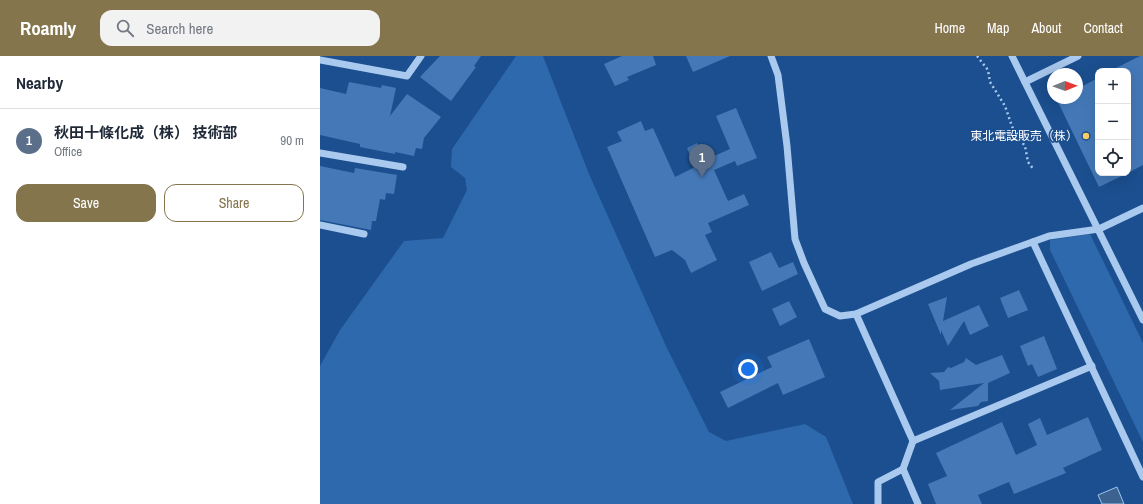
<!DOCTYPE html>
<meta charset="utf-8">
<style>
:root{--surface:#fff;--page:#f2f2f3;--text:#1f2937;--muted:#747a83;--line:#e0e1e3;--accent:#84754c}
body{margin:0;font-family:"Archivo Narrow","Noto Sans JP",sans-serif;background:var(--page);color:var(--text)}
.controls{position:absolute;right:12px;top:12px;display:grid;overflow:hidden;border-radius:8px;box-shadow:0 4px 16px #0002}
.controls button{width:36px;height:36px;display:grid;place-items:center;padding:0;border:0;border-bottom:1px solid var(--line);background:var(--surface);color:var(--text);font:20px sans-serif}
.compass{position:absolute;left:727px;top:12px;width:36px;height:36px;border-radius:50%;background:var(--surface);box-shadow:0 4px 16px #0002;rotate:89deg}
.you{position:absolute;left:428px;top:313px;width:14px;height:14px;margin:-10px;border:3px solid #fff;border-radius:50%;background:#1a73e8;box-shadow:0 0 0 6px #1a73e833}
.badge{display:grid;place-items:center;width:26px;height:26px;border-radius:50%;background:var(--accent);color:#fff;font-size:13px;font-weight:700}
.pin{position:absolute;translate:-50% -33px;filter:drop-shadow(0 1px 2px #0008)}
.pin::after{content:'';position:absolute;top:21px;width:14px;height:12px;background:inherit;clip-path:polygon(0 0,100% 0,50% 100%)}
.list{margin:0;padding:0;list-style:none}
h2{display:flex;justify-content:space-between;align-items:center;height:52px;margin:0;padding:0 16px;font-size:17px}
h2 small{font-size:13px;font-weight:400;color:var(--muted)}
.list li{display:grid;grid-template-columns:26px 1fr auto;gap:12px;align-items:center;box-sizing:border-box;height:64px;padding:0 16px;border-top:1px solid var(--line)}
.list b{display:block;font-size:15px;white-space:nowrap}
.list p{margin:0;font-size:13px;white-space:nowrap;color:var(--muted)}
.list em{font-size:13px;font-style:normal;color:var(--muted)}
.actions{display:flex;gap:8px;padding:12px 16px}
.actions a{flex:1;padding:9px 0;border:1px solid var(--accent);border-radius:12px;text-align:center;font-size:14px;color:var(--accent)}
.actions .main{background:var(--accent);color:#fff}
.icon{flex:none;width:22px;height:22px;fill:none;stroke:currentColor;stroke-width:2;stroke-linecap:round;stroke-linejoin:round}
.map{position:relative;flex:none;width:823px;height:448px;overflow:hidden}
header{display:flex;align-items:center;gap:24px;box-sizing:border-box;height:56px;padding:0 20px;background:var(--accent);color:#fff}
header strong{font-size:19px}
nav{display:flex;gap:22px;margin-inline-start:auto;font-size:14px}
.search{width:280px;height:36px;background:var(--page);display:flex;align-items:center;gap:10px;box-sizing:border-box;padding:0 14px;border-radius:12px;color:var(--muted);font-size:15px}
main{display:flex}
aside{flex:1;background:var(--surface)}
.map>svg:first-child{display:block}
</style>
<header>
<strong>Roamly</strong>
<div class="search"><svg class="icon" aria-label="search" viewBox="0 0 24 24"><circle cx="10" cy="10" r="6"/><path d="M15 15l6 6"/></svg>Search here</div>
<nav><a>Home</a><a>Map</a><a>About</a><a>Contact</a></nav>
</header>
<main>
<aside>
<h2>Nearby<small></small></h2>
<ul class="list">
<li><span class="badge" style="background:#5c6f8a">1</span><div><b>秋田十條化成（株） 技術部</b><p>Office</p></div><em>90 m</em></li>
</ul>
<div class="actions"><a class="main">Save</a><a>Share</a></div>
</aside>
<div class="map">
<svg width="823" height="448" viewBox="0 0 823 448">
<rect width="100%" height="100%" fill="#1b4f8f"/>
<!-- green -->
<g fill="#2e69ad">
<path d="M196,0H223L269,118L346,290L389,376L406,385L485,368L506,381L533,448H0V310L20,274L84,185L123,182L147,134L145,122L131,111L132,93Z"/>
<path d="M770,178L823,287V386L730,194V184Z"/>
</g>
<!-- water -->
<path fill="#3c6290" stroke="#9cc4f0" d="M797,431L804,448H782L778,439Z"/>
<!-- building -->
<g fill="#4478b7">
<path d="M120,0H161L154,10L156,11L131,45L100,21Z"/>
<path d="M302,0H333L336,9L307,21L309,24L295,30L284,8Z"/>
<path d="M366,0H410L373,16Z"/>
<path d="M820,0H823V109L808,117V15H790Z"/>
<path d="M778,22V117H808L779,131L736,42H757V33Z"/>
<path d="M29,26L61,32L62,29L76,32L70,60L87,38L121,61L104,82L102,93L96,92L94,100L75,96V98L40,91V88L0,79V32L26,38Z"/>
<path d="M416,52L437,102L417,110L415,105L394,114L408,145L424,138L429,149L388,167L392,176L385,179L397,204L371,217L365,204L352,194L335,201L287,91L302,85L297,76L321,65L325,75L333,72L355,121L375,111L367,92L377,87L385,104L410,93L396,60Z"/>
<path d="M0,110L34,117L35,112L77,119L74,138L66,137L65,144L60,143L56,165H52L51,174L0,164Z"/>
<path d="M451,196L459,212L473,206L478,218L442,235L429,206Z"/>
<path d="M699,234L708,254L688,262L680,242Z"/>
<path d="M627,241L623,265L659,249L669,270L650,279L644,265L628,290L621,274V279L608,248Z"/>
<path d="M469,245L477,261L460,270L452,253Z"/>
<path d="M724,280L737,313L718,321L712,308L708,310L700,290Z"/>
<path d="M489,283L505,321L463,339L458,327L408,352L400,336L452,311L447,301Z"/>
<path d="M682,299L690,317L668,327V345L661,346L658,350L630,354L664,327L620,334L619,325L610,317L624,316L628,311L631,312L644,306L646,302L656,309Z"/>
<path d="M768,361L782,394L743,412L746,417L694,438L689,426L658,439L662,448H616L608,428L627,420L616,397L682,366L696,399L717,389L708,368L720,362L727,379Z"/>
</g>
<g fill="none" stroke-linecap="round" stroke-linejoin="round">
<!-- path -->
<path stroke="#a9c9ee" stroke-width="2.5" stroke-dasharray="2 3" stroke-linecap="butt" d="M657,0L668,14L670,26L685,50L694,76L705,90L708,106L714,114"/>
<!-- minor -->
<g stroke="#a9c9ee" stroke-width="7">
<path d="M451,0L458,19L467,90L475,183L484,207L505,253L520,260L536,258L651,208L729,180L779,173L823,152"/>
<path d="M692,0L823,264"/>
<path d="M0,4L87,20L101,0"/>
<path d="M705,26L758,0"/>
<path d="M0,97L83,111"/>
<path d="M0,169L44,178"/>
<path d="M713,186L823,421"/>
<path d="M536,258L593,385L772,310"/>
<path d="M583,413L598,448"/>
<path d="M558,448V426L583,413L593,385"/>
</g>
</g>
<!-- markers -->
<circle fill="#ffd166" stroke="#1b4f8f" stroke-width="1.5" cx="766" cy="80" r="4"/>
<g text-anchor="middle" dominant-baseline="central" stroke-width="3.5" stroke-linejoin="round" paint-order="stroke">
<!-- poi labels -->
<g font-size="12" fill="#fff" stroke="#1b4f8f" text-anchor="end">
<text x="758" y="80">東北電設販売（株）</text>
</g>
</g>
</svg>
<div class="controls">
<button>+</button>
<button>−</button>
<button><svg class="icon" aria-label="locate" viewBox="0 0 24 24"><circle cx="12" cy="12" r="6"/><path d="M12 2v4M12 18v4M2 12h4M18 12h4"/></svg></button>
</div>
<svg class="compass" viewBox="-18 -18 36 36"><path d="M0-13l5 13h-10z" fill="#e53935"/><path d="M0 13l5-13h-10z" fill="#747a83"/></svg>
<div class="you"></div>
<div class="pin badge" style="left:382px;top:121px;background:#5c6f8a">1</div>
</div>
</main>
